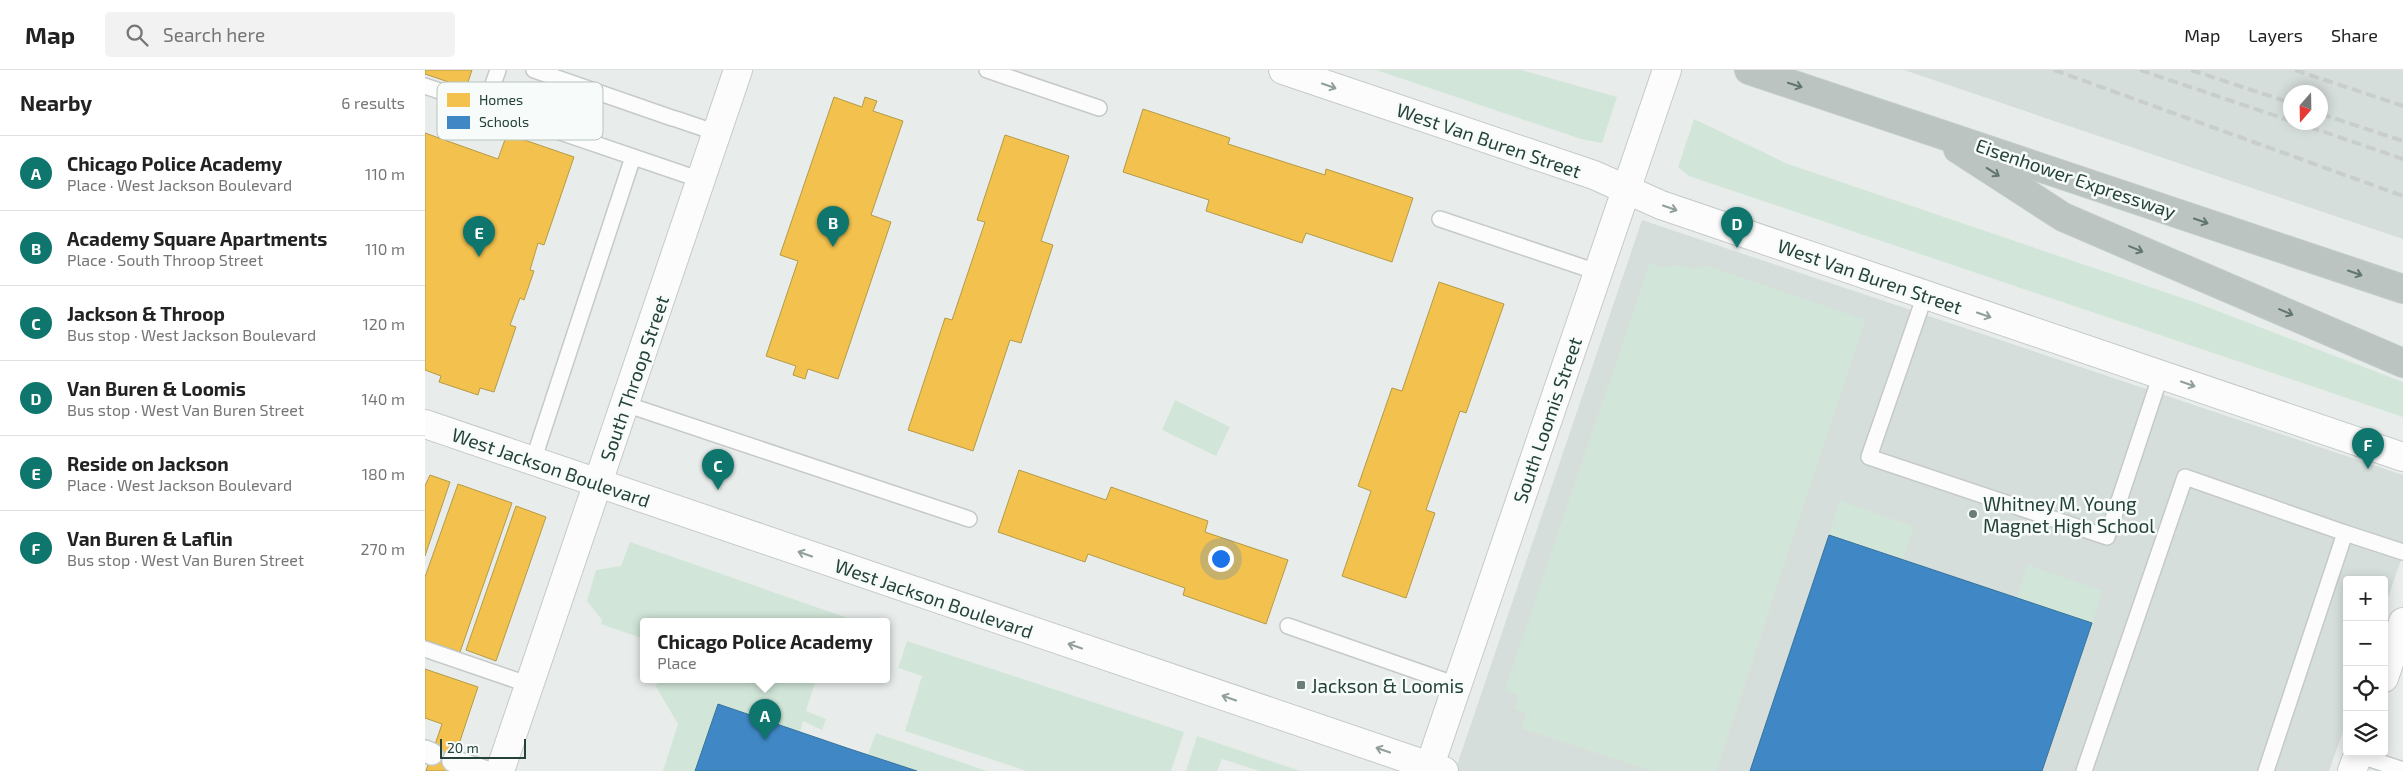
<!DOCTYPE html>
<meta charset="utf-8">
<style>
:root{--surface:#fff;--page:#f2f2f2;--text:#222;--muted:#767676;--line:#e0e0e0;--accent:#0f766e}
body{margin:0;font-family:"Exo 2",sans-serif;background:var(--page);color:var(--text)}
.controls{position:absolute;right:15px;bottom:15px;display:grid;overflow:hidden;border-radius:5px;box-shadow:0 2px 12px #0003}
.controls button{width:45px;height:45px;display:grid;place-items:center;padding:0;border:0;border-bottom:1px solid var(--line);background:var(--surface);color:var(--text);font:25px sans-serif}
.compass{position:absolute;left:1858px;top:15px;width:45px;height:45px;border-radius:50%;background:var(--surface);box-shadow:0 2px 12px #0003;rotate:200deg}
.scale{position:absolute;left:15px;bottom:12px;width:86px;box-sizing:border-box;padding-left:5px;border:2px solid #24423a;border-top:0;font-size:14px;line-height:18px;white-space:nowrap;color:#24423a;-webkit-text-stroke:4px #f7fbf9;paint-order:stroke}
.you{position:absolute;left:795px;top:488px;width:18px;height:18px;margin:-12px;border:4px solid #fff;border-radius:50%;background:#1a73e8;box-shadow:0 0 0 8px #1a73e833}
.badge{display:grid;place-items:center;width:32px;height:32px;border-radius:50%;background:var(--accent);color:#fff;font-size:16px;font-weight:700}
.pin{position:absolute;translate:-50% -41px;filter:drop-shadow(0 1px 2px #0008)}
.pin::after{content:'';position:absolute;top:26px;width:18px;height:15px;background:inherit;clip-path:polygon(0 0,100% 0,50% 100%)}
.popup{position:absolute;left:215px;top:548px;width:250px;height:65px;box-sizing:border-box;display:grid;place-content:center;border-radius:5px;background:var(--surface);filter:drop-shadow(0 1px 4px #0005);font-size:16px;white-space:nowrap;color:var(--muted)}
.popup b{font-size:19px;color:var(--text)}
.popup::after{content:'';position:absolute;left:50%;top:100%;margin-left:-10px;border:10px solid transparent;border-top-color:var(--surface)}
.list{margin:0;padding:0;list-style:none}
h2{display:flex;justify-content:space-between;align-items:center;height:65px;margin:0;padding:0 20px;font-size:21px}
h2 small{font-size:16px;font-weight:400;color:var(--muted)}
.list li{display:grid;grid-template-columns:32px 1fr auto;gap:15px;align-items:center;box-sizing:border-box;height:75px;padding:0 20px;border-top:1px solid var(--line)}
.list b{display:block;font-size:19px;white-space:nowrap}
.list p{margin:0;font-size:16px;white-space:nowrap;color:var(--muted)}
.list em{font-size:16px;font-style:normal;color:var(--muted)}
.icon{flex:none;width:28px;height:28px;fill:none;stroke:currentColor;stroke-width:2;stroke-linecap:round;stroke-linejoin:round}
.map{position:relative;flex:none;width:1978px;height:701px;overflow:hidden}
header{display:flex;align-items:center;gap:30px;box-sizing:border-box;height:70px;padding:0 25px;background:var(--surface);border-bottom:1px solid var(--line)}
header strong{font-size:24px}
nav{display:flex;gap:28px;margin-inline-start:auto;font-size:18px}
.search{width:350px;height:45px;background:var(--page);display:flex;align-items:center;gap:12px;box-sizing:border-box;padding:0 18px;border-radius:5px;color:var(--muted);font-size:19px}
main{display:flex}
aside{flex:1;background:var(--surface)}
.map>svg:first-child{display:block}
</style>
<header>
<strong>Map</strong>
<div class="search"><svg class="icon" aria-label="search" viewBox="0 0 24 24"><circle cx="10" cy="10" r="6"/><path d="M15 15l6 6"/></svg>Search here</div>
<nav><a>Map</a><a>Layers</a><a>Share</a></nav>
</header>
<main>
<aside>
<h2>Nearby<small>6 results</small></h2>
<ul class="list">
<li><span class="badge">A</span><div><b>Chicago Police Academy</b><p>Place · West Jackson Boulevard</p></div><em>110 m</em></li>
<li><span class="badge">B</span><div><b>Academy Square Apartments</b><p>Place · South Throop Street</p></div><em>110 m</em></li>
<li><span class="badge">C</span><div><b>Jackson &amp; Throop</b><p>Bus stop · West Jackson Boulevard</p></div><em>120 m</em></li>
<li><span class="badge">D</span><div><b>Van Buren &amp; Loomis</b><p>Bus stop · West Van Buren Street</p></div><em>140 m</em></li>
<li><span class="badge">E</span><div><b>Reside on Jackson</b><p>Place · West Jackson Boulevard</p></div><em>180 m</em></li>
<li><span class="badge">F</span><div><b>Van Buren &amp; Laflin</b><p>Bus stop · West Van Buren Street</p></div><em>270 m</em></li>
</ul>
</aside>
<div class="map">
<svg width="1978" height="701" viewBox="0 0 1978 701">
<rect width="100%" height="100%" fill="#e8edeb"/>
<!-- built -->
<g fill="#d6dedb" fill-rule="evenodd">
<path d="M1479,0H1978V169L1753,93ZM1866,22H1896V52H1866Z"/>
<path d="M1217,150L1978,405V484L1959,539V510H1922V650L1904,701H1030Z"/>
</g>
<!-- green -->
<g fill="#d1e6d8">
<path d="M951,0H1096L1192,27L1177,73L1156,69Z"/>
<path d="M1269,49L1363,94L1772,233L1978,312V347L1264,106L1253,97Z"/>
<path d="M1225,193L1237,198L1253,195L1266,199L1283,196L1440,250L1291,701H1227L1096,658L1102,643L1090,639L1094,625L1080,620Z"/>
<path d="M750,330L805,357L791,386L737,360Z"/>
<path d="M1415,431L1489,457L1478,490L1404,465Z"/>
<path d="M205,472L431,551H219V569L176,554L177,550L162,531L171,500L196,496Z"/>
<path d="M1603,495L1677,521L1667,553L1592,528Z"/>
<path d="M482,571L759,662L746,701H602L480,661L497,606L473,598Z"/>
<path d="M243,609H391L381,641L401,649L397,660L378,651L375,662L293,634L270,701H238L253,654L230,615Z"/>
<path d="M451,663L562,701H492L443,684Z"/>
<path d="M772,666L875,701H835L797,689L792,701H761Z"/>
</g>
<!-- homes -->
<g fill="#f2c14e" stroke="#b49b48">
<path d="M0,0H47L41,18L0,4Z"/>
<path d="M409,27L437,37L440,27L452,31L448,41L478,51L446,145L466,152L413,309L383,299L380,309L368,305L371,296L341,286L373,191L355,185Z"/>
<path d="M718,39L805,68L803,74L900,105L901,99L988,128L967,192L881,163L877,173L781,141L784,130L698,102Z"/>
<path d="M0,63L73,89L82,64L149,87L119,175L113,173L105,200L109,201L99,230L95,228L85,255L91,257L69,322L55,318L53,325L14,312L16,306L0,300Z"/>
<path d="M580,65L644,86L616,171L628,175L596,273L585,270L548,381L483,360L520,248L527,250L560,152L552,150Z"/>
<path d="M1014,212L1079,234L1041,343L1035,341L1001,440L1010,443L981,528L917,506L946,421L933,416L967,318L977,321Z"/>
<path d="M594,400L681,430L686,417L783,451L780,462L863,490L841,554L758,525L760,518L663,484L660,492L573,462Z"/>
<path d="M5,405L25,412L0,486V416Z"/>
<path d="M33,414L87,433L35,582L0,570V507Z"/>
<path d="M91,436L121,447L71,591L41,580Z"/>
<path d="M0,599L53,617L25,701H1L17,654L0,648Z"/>
</g>
<!-- schools -->
<g fill="#3f88c5" stroke="#37739b">
<path d="M1404,465L1667,553L1617,701H1325Z"/>
<path d="M293,634L422,678L492,701H270Z"/>
</g>
<g fill="none" stroke-linecap="round" stroke-linejoin="round">
<defs>
<g id="service">
<path d="M109,0L247,48"/>
<path d="M562,0L674,38"/>
<path d="M0,16L276,110"/>
<path d="M60,37L73,0"/>
<path d="M251,49L292,63"/>
<path d="M1015,149L1172,202"/>
<path d="M1500,225L1444,387L1682,467L1736,304"/>
<path d="M200,334L544,449"/>
<path d="M108,391L208,87"/>
<path d="M1920,463L1978,482"/>
<path d="M863,556L1032,615"/>
<path d="M0,579L105,615"/>
<path d="M1933,685L1978,700"/>
<path d="M1659,701L1760,407L1920,463L1841,701"/>
</g>
<g id="pedestrian">
<path d="M0,681L7,684"/>
<path d="M28,691L59,701"/>
</g>
<g id="minor">
<path d="M1959,608L1978,552"/>
<path d="M1927,701L1934,682"/>
</g>
<g id="tertiary">
<path d="M858,0L1169,105L1236,135L1978,387"/>
<path d="M0,354L1019,701"/>
<path d="M75,701L313,0"/>
<path d="M1003,701L1242,0"/>
</g>
<g id="motorway">
<path d="M1324,0L1978,219"/>
<path d="M1533,79L1638,147L1978,293"/>
</g>
</defs>
<!-- service casing -->
<use href="#service" stroke="#c5cac8" stroke-width="18"/>
<!-- pedestrian casing -->
<use href="#pedestrian" stroke="#c5cac8" stroke-width="24"/>
<!-- minor casing -->
<use href="#minor" stroke="#c5cac8" stroke-width="30"/>
<!-- tertiary casing -->
<use href="#tertiary" stroke="#c5cac8" stroke-width="30"/>
<!-- motorway casing -->
<use href="#motorway" stroke="#c3ccc9" stroke-width="30"/>
<!-- service -->
<use href="#service" stroke="#fcfcfc" stroke-width="15"/>
<!-- pedestrian -->
<use href="#pedestrian" stroke="#fcfcfc" stroke-width="21"/>
<!-- minor -->
<use href="#minor" stroke="#fcfcfc" stroke-width="28"/>
<!-- tertiary -->
<use href="#tertiary" stroke="#fcfcfc" stroke-width="28"/>
<!-- motorway -->
<use href="#motorway" stroke="#bcc4c2" stroke-width="28"/>
<!-- rail -->
<g stroke="#c9cdcc" stroke-width="4" stroke-dasharray="10 5" stroke-linecap="butt">
<path d="M1629,0L1978,126"/>
<path d="M1715,0L1866,51"/>
<path d="M1766,0L1866,33"/>
<path d="M1870,0L1978,36"/>
<path d="M1896,44L1978,71"/>
<path d="M1870,52L1978,89"/>
</g>
</g>
<!-- one-way arrows -->
<defs><path id="oneway-shaft" d="M-6 0H5M1.5-3L5.5 0L1.5 3" fill="none" stroke-width="1.6" stroke-linecap="round" stroke-linejoin="round" transform="scale(1.25)"/></defs>
<g stroke="#617670">
<use href="#oneway-shaft" transform="translate(1370 15) rotate(18)"/>
<use href="#oneway-shaft" transform="translate(1568 102) rotate(33)"/>
<use href="#oneway-shaft" transform="translate(1776 151) rotate(19)"/>
<use href="#oneway-shaft" transform="translate(1711 179) rotate(23)"/>
<use href="#oneway-shaft" transform="translate(1930 203) rotate(19)"/>
<use href="#oneway-shaft" transform="translate(1861 242) rotate(23)"/>
</g>
<g stroke="#909f9b">
<use href="#oneway-shaft" transform="translate(904 16) rotate(19)"/>
<use href="#oneway-shaft" transform="translate(1245 138) rotate(19)"/>
<use href="#oneway-shaft" transform="translate(1559 245) rotate(19)"/>
<use href="#oneway-shaft" transform="translate(1763 314) rotate(19)"/>
<use href="#oneway-shaft" transform="translate(380 484) rotate(-161)"/>
<use href="#oneway-shaft" transform="translate(650 576) rotate(-161)"/>
<use href="#oneway-shaft" transform="translate(804 628) rotate(-161)"/>
<use href="#oneway-shaft" transform="translate(958 680) rotate(-161)"/>
</g>
<!-- markers -->
<g fill="#697e78" stroke="#f7fbf9" stroke-width="2">
<circle cx="1548" cy="444" r="5"/>
<rect x="871" y="610" width="10" height="10" rx="2.5"/>
</g>
<g text-anchor="middle" dominant-baseline="central" stroke-width="5" stroke-linejoin="round" paint-order="stroke">
<!-- street labels -->
<g font-size="19" fill="#24423a" stroke="#f7fbf9">
<text transform="translate(1064 70) rotate(19)">West Van Buren Street</text>
<text transform="translate(1651 108) rotate(19)">Eisenhower Expressway</text>
<text transform="translate(1445 206) rotate(19)">West Van Buren Street</text>
<text transform="translate(209 308) rotate(-71)">South Throop Street</text>
<text transform="translate(1122 350) rotate(-71)">South Loomis Street</text>
<text transform="translate(126 397) rotate(19)">West Jackson Boulevard</text>
<text transform="translate(509 528) rotate(19)">West Jackson Boulevard</text>
</g>
<!-- poi labels -->
<g font-size="19" fill="#24423a" stroke="#f7fbf9" text-anchor="start">
<text x="1558" y="433">Whitney M. Young<tspan x="1558" dy="22">Magnet High School</tspan></text>
<text x="886" y="615">Jackson &amp; Loomis</text>
</g>
</g>
<!-- legend -->
<rect x="12" y="12" width="166" height="58" rx="8" fill="#f7fbf9" stroke="#b8c4c0" stroke-width="1"/>
<rect x="22" y="23" width="23" height="14" fill="#f2c14e"/>
<rect x="22" y="46" width="23" height="13" fill="#3f88c5"/>
<g font-size="14" fill="#24423a">
<text x="54" y="35">Homes</text>
<text x="54" y="57">Schools</text>
</g>
</svg>
<div class="controls">
<button>+</button>
<button>−</button>
<button><svg class="icon" aria-label="locate" viewBox="0 0 24 24"><circle cx="12" cy="12" r="6"/><path d="M12 2v4M12 18v4M2 12h4M18 12h4"/></svg></button>
<button><svg class="icon" aria-label="layers" viewBox="0 0 24 24"><path d="M12 4l9 5-9 5-9-5zM3 14l9 5 9-5"/></svg></button>
</div>
<svg class="compass" viewBox="-18 -18 36 36"><path d="M0-13l5 13h-10z" fill="#e53935"/><path d="M0 13l5-13h-10z" fill="#767676"/></svg>
<div class="scale">20 m</div>
<div class="you"></div>
<div class="pin badge" style="left:340px;top:670px">A</div>
<div class="popup"><b>Chicago Police Academy</b>Place</div>
<div class="pin badge" style="left:408px;top:177px">B</div>
<div class="pin badge" style="left:293px;top:420px">C</div>
<div class="pin badge" style="left:1312px;top:178px">D</div>
<div class="pin badge" style="left:54px;top:187px">E</div>
<div class="pin badge" style="left:1943px;top:399px">F</div>
</div>
</main>
